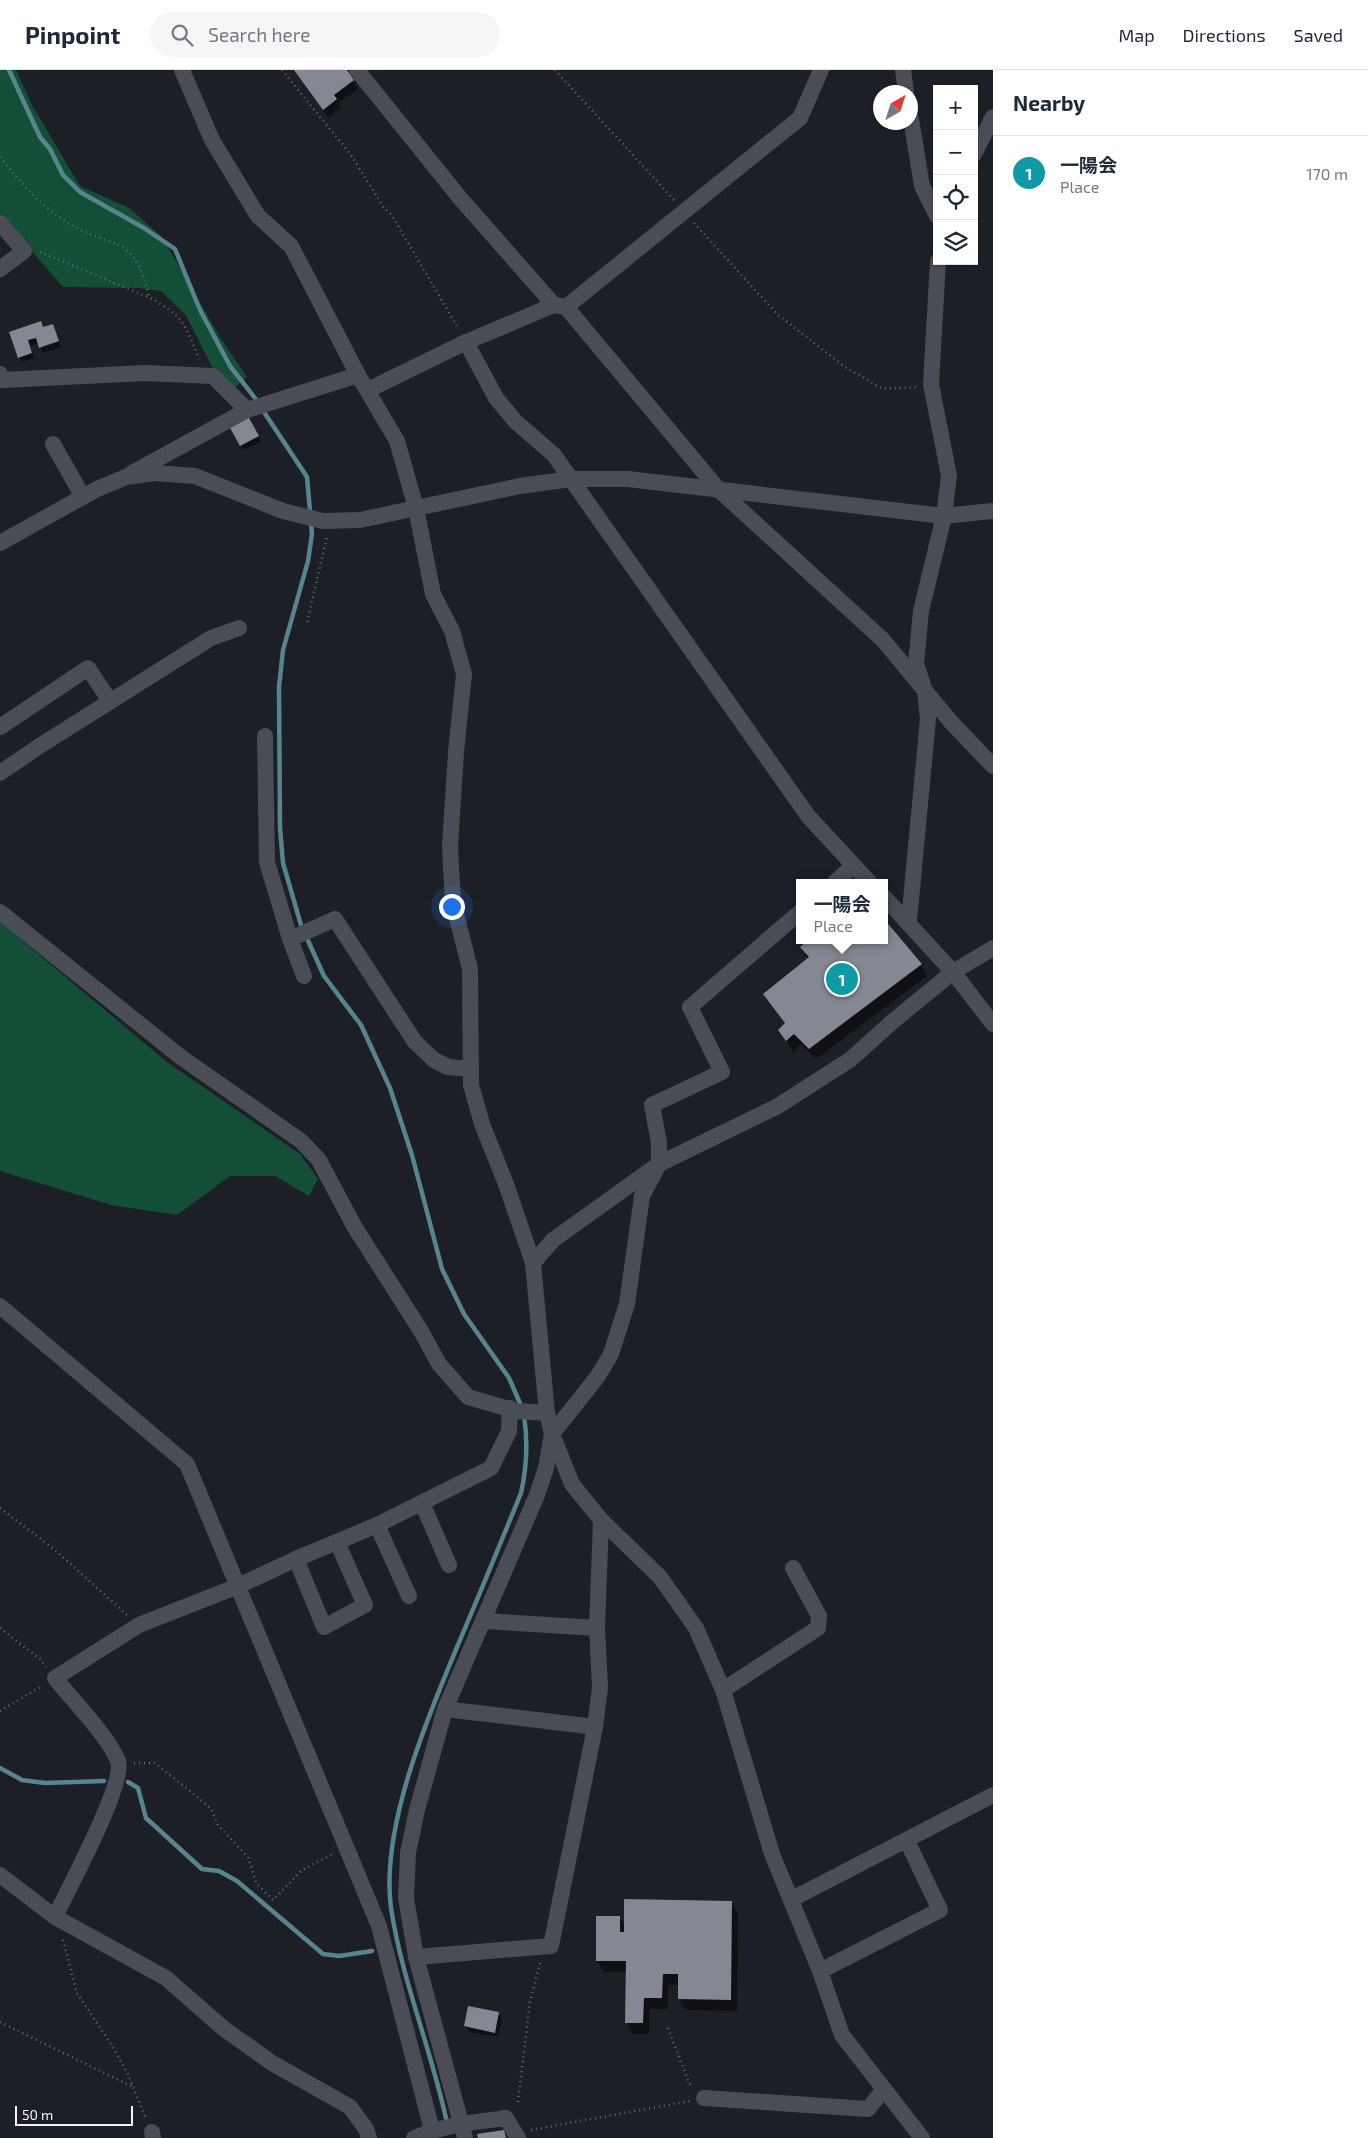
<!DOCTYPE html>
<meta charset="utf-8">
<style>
:root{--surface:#fff;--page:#f6f6f7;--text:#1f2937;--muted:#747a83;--line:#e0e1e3;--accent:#0f766e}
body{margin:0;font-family:"Exo 2","Noto Sans JP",sans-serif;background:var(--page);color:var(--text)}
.controls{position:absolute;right:15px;top:15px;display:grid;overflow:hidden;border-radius:0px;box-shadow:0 1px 4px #0004}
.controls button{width:45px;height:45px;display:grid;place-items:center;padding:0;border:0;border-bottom:1px solid var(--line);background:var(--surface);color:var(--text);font:25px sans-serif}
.compass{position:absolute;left:873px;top:15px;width:45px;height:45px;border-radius:50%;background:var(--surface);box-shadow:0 1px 4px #0004;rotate:39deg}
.scale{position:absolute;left:15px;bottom:12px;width:118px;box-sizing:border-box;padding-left:5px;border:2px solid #f2f4f9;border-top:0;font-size:14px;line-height:18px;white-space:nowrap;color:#f2f4f9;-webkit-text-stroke:4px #1d1f27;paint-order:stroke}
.you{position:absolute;left:451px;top:836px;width:18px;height:18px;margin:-12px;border:4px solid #fff;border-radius:50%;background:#1a73e8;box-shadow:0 0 0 8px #1a73e833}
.badge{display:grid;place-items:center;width:32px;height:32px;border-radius:50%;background:var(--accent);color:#fff;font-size:16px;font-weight:700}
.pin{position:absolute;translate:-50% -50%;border:2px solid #fff;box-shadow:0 1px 5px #0006}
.popup{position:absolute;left:796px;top:809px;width:92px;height:65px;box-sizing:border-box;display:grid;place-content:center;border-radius:0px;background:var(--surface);filter:drop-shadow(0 1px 4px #0005);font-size:16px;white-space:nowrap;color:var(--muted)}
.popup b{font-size:19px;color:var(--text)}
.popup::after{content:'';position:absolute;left:50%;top:100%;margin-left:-10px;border:10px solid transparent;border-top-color:var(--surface)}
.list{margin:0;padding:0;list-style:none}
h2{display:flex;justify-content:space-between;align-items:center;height:65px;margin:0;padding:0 20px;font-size:21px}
h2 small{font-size:16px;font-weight:400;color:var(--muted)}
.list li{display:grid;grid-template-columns:32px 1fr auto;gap:15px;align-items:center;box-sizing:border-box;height:75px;padding:0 20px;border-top:1px solid var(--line)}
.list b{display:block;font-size:19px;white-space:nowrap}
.list p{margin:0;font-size:16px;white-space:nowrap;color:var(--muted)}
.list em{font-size:16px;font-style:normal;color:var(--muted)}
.icon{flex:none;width:28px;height:28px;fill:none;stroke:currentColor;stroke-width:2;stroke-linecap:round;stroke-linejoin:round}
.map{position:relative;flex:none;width:993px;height:2068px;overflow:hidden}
header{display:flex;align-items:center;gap:30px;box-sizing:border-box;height:70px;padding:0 25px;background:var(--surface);border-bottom:1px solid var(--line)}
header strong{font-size:24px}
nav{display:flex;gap:28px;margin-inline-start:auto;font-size:18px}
.search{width:350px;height:45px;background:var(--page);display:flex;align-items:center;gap:12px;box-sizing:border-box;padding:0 18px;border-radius:28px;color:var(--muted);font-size:19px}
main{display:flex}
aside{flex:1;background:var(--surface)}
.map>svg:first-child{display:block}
</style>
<header>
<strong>Pinpoint</strong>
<div class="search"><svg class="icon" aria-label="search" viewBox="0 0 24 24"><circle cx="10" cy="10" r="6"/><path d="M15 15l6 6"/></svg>Search here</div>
<nav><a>Map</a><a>Directions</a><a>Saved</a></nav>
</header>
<main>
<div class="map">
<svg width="993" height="2068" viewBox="0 0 993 2068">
<rect width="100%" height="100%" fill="#1d1f27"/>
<!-- green -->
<g fill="#134e37">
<path d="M0,0H16L33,37L80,116L129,138L162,167L221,269L247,307L234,318L211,295L186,245L161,221L139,218L63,217L0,145Z"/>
<path d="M0,852L167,992L300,1084L318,1109L309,1126L275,1106H230L177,1145L111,1135L0,1101Z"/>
</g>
<!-- shadow -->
<g fill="#0007">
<path d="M294,0H345L358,19L338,33L341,38L328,47Z"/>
<path d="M40,252L44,258L53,255L61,277L43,283L39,273L30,276L34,288L22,292L10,263Z"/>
<path d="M248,348L261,371L244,380L231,357Z"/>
<path d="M802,878L921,894L927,906L816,989L801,974L793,982L780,960L786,954L765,924L808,889Z"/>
<path d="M731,1832L738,1843L737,1941L686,1940L679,1929V1915H668V1939H649V1964H633L627,1953V1902H604L597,1891L620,1848L625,1857Z"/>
<path d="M498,1943L502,1949L498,1967L469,1962L466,1956Z"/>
</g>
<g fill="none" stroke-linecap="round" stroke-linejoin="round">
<!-- stream -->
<g stroke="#57858e" stroke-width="4.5">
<path d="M9,0L40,67L50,79L63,105L80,122L144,158L175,179L200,240L230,296L258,332"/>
<path d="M262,339L307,407L312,464L308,491L283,580L279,617L280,758L283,793L301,855L324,906L361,955L390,1018L412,1085L442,1199L464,1244L509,1308L522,1338"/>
<path d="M0,1698L22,1710L45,1713L104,1711"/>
<path d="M128,1712L138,1718L146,1748L202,1799L219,1801L237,1811L323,1884L339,1886L372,1881"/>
<path d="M447,2053C432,1981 402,1911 391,1838C380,1757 429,1644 460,1570C481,1521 501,1472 521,1423C527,1397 528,1372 524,1345"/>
</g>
</g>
<!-- building -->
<g fill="#858892">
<path d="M294,0H347L354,10L334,25L337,29L323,40Z"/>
<path d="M41,251L43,257L53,254L59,271L39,278L36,268L28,270L32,283L18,288L9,262Z"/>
<path d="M248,346L259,366L240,376L229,356Z"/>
<path d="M884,849L922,894L809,979L794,964L786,971L778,960L785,953L763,924L809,887L800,877L808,870H884Z"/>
<path d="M624,1829L732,1831L731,1930L678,1929V1904H663L662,1928H644L643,1953H625L626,1891H596V1846H620V1862H624Z"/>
<path d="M468,1936L499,1942L495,1963L464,1956Z"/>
<path d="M504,2060L506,2068H478L477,2064Z"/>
</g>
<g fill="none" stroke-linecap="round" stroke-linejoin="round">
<!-- path -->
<g stroke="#6b6d74" stroke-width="2.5" stroke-dasharray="1 4" stroke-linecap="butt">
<path d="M282,0L351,85L384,138L391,144L458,258"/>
<path d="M555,0L674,130"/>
<path d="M0,87C20,112 35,130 62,149C107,181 134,158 149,227C185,248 184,252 199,289"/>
<path d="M694,153L777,244L845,297L883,319L917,317"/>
<path d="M40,182L148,227"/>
<path d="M307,552L327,467"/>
<path d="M0,1438L54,1479L127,1545"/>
<path d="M0,1558L40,1589L46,1597"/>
<path d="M0,1641L42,1616"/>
<path d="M134,1693H155L201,1730L212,1740L218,1755L248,1787L256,1813L273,1830L302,1800L333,1784"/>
<path d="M63,1870L77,1923L111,1974L127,2002L146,2049"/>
<path d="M0,1952L133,2017"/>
<path d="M668,1958L689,2013L693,2017"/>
<path d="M518,2032L530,1931L540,1893"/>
<path d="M531,2060L690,2031"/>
</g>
<!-- minor -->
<g stroke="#4a4d56" stroke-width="16">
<path d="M182,0L212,70L258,146L291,176L358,305L397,371L416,438L433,524L452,561L464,604L456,682L450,777L453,832L470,899L471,1015L482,1054L506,1114L533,1193L547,1343L552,1364L572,1414L601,1450L660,1507L696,1558L723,1620L772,1784L820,1901L842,1965L922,2068"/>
<path d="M357,0L460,128L554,235"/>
<path d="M903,0L906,22"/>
<path d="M911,49L922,116L937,146"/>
<path d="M974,84L993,47"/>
<path d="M0,153L24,181L0,199"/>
<path d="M566,237L800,48L821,0"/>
<path d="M466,272L496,328L515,351L554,385L808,746L870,813"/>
<path d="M0,304L3,310L145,303L213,306L247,340"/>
<path d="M368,320L466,272L554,235L566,237L718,419L883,570L951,652L993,696"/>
<path d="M53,374L83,427"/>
<path d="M132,403L247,340L358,305"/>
<path d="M0,473L97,419L126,407L155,403L195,406L283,441L323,451L360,450L520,416L571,409H628L944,446L993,441"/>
<path d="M0,657L88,598L110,631"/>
<path d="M265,666L267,792L290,869L304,906"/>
<path d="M0,703L41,675L211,568L239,558"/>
<path d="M834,813L853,796"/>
<path d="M884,827L953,902L993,954"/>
<path d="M0,842L182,988L301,1071L319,1090L354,1156L421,1261L439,1294L468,1327L516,1341L547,1343"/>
<path d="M909,851L928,649L925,621L916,594L921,541L944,446L949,406L931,314L938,191"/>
<path d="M290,869L335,849L415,972L434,990L448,997L471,999"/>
<path d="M533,1193L553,1170L659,1094L778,1036L851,989L892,952L953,902L993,878"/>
<path d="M0,1236L187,1394L379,1856L432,2060"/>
<path d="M422,1433L449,1495"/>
<path d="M377,1455L409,1526"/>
<path d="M296,1489L324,1557L365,1535L337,1472"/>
<path d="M485,1551L597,1558"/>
<path d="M723,1620L818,1558L819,1546L793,1498"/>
<path d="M445,1639L595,1657"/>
<path d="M0,1805L55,1847L166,1908L223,1958L272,1993L350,2037L366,2059L369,2068"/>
<path d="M792,1829L993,1725"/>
<path d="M55,1847C67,1821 126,1713 118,1691C108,1666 73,1631 55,1608L139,1555L238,1516L296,1489L377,1455L491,1398L509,1361L510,1338"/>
<path d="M416,1887L551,1876L595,1657L600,1618L597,1558L601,1450"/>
<path d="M820,1901L940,1840L907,1771"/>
<path d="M704,2028L868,2039L884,2019"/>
<path d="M152,2062L153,2068"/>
<path d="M414,2068C444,2055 474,2052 506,2048L518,2068"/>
<path d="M465,2068L416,1887L406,1828L408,1783L417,1740L445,1639L537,1425L546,1398L552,1364L598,1306L611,1284L627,1234L642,1126L659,1094V1073L652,1035L722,1002L690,937L800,842"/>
</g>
</g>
</svg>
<div class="controls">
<button>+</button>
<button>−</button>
<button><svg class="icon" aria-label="locate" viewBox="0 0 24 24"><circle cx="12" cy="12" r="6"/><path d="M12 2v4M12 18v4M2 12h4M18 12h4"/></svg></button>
<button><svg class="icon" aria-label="layers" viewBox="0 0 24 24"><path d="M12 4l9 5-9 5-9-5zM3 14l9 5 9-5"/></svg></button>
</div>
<svg class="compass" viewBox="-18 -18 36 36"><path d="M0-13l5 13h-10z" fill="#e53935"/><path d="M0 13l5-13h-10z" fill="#747a83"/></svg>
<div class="scale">50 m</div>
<div class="you"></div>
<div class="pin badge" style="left:842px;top:909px;background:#0f9aa8">1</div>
<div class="popup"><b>一陽会</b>Place</div>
</div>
<aside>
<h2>Nearby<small></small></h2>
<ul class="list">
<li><span class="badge" style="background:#0f9aa8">1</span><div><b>一陽会</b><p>Place</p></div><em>170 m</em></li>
</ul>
</aside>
</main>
